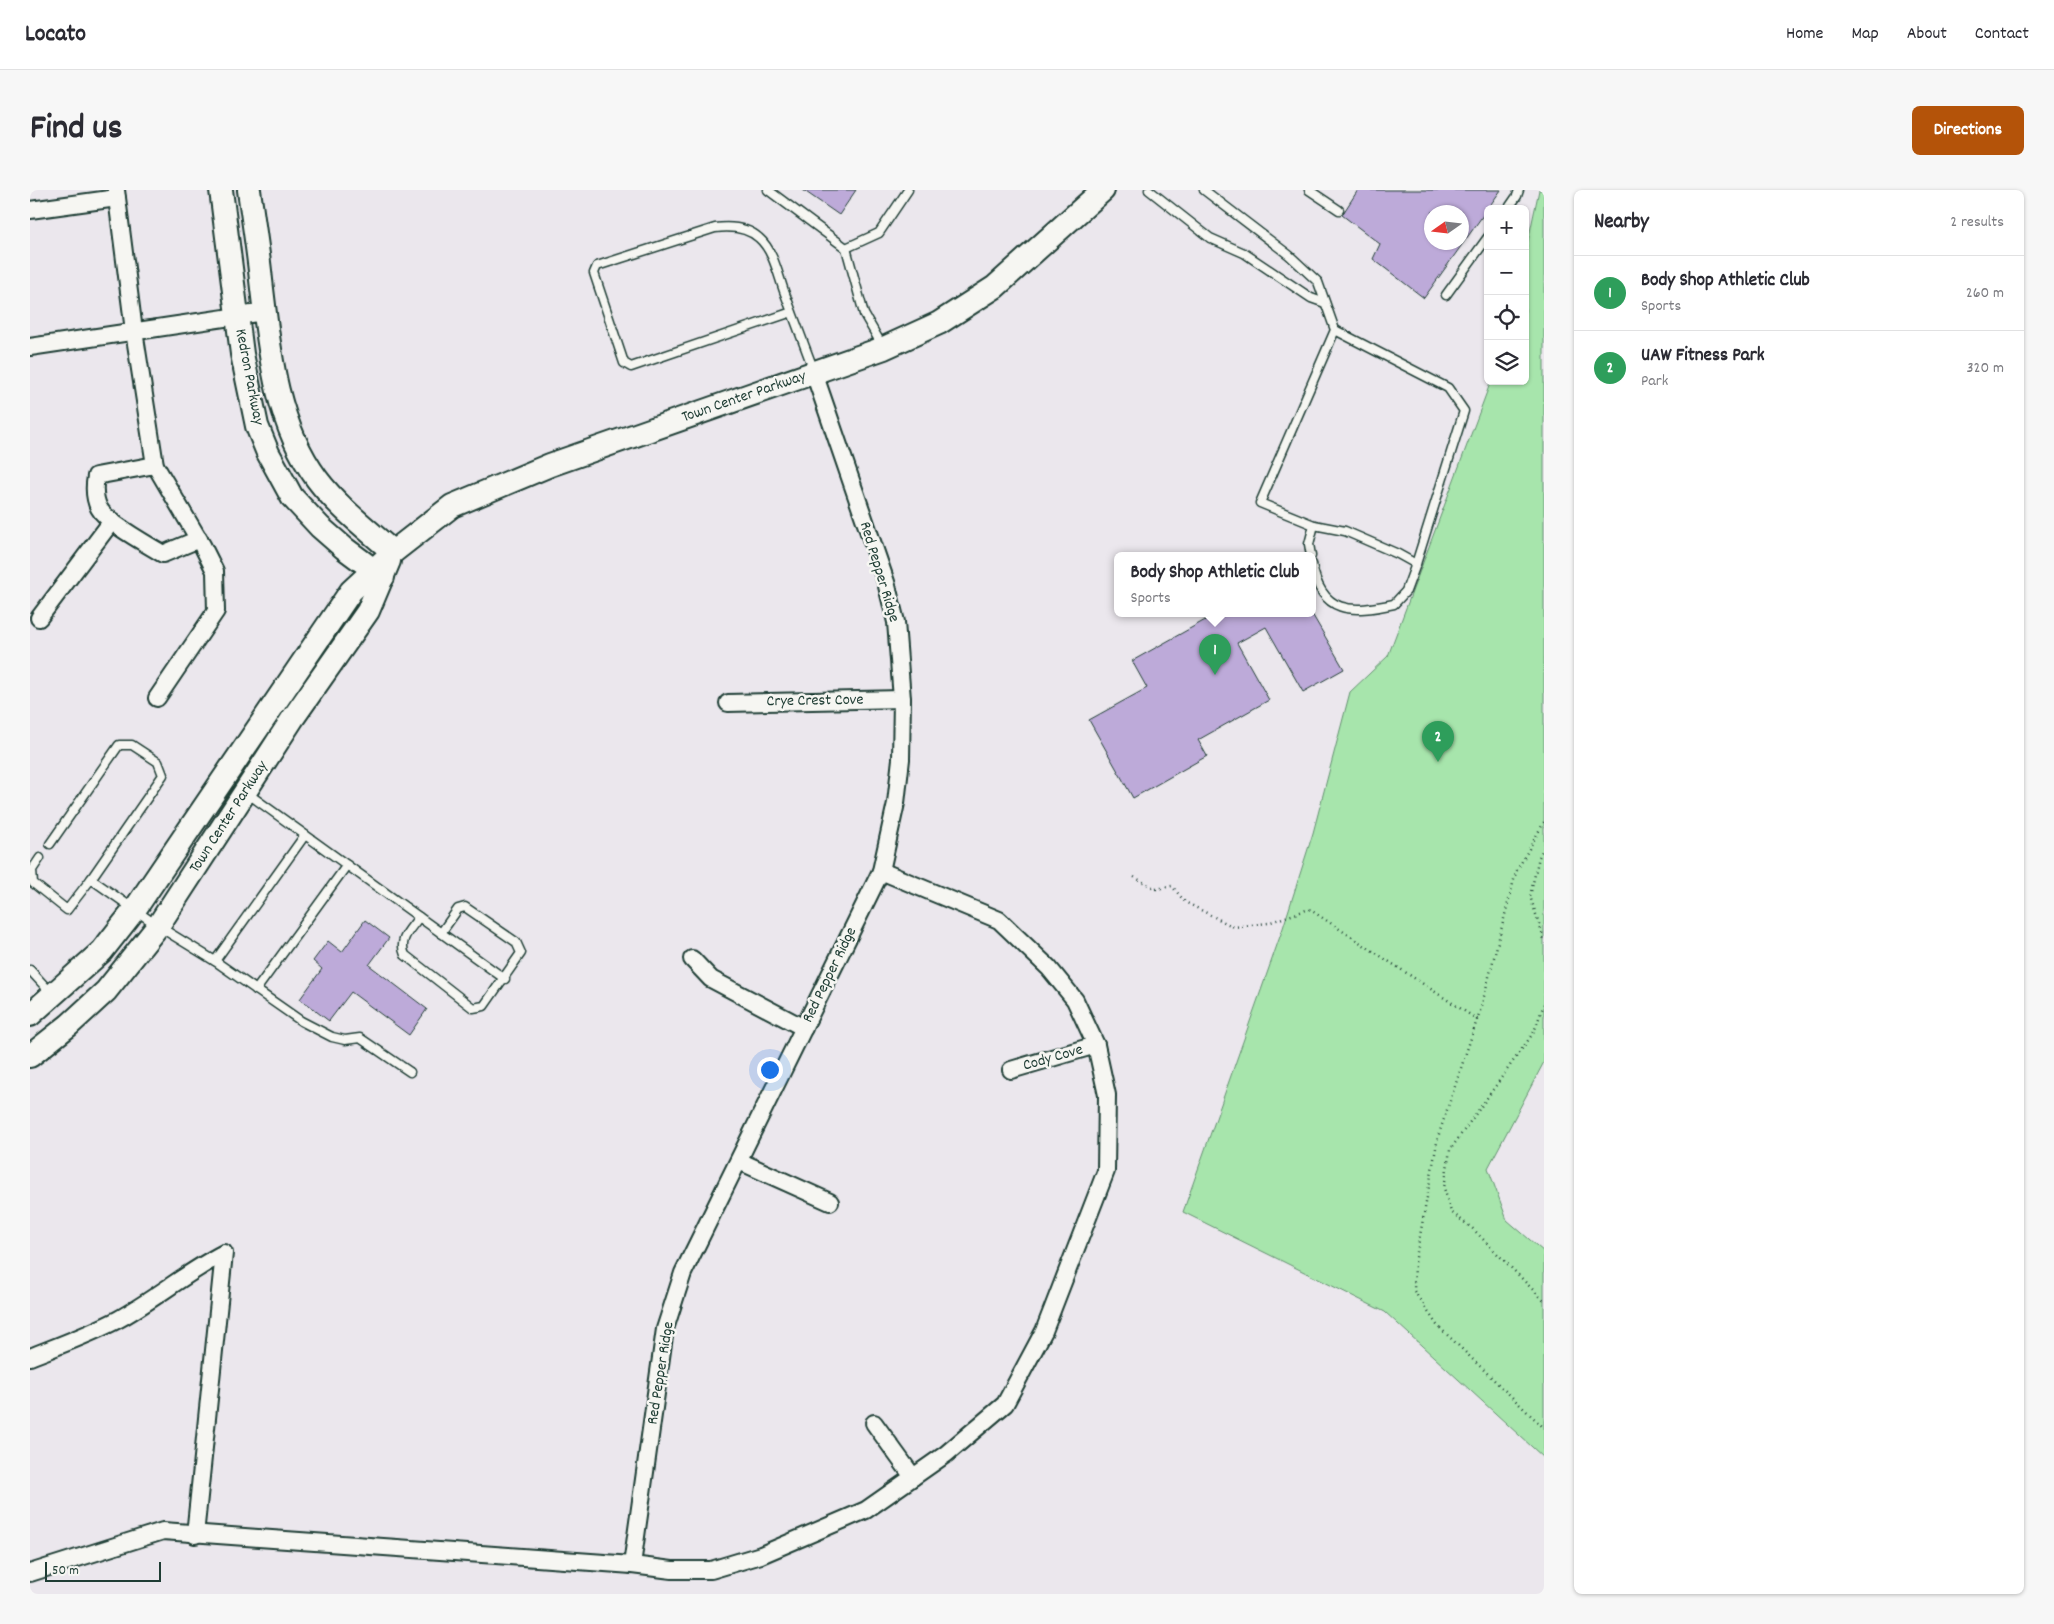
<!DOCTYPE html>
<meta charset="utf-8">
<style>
:root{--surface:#fff;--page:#f7f7f7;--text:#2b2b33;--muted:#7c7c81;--line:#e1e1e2;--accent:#b45309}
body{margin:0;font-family:Dekko,sans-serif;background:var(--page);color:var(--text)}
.controls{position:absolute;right:15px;top:15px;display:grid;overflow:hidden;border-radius:8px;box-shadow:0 1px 4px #0004}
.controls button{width:45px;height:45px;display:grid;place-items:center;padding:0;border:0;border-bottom:1px solid var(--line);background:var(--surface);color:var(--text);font:25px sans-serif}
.compass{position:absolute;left:1394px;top:15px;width:45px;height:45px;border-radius:50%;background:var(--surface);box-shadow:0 1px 4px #0004;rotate:256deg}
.scale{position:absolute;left:15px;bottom:12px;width:116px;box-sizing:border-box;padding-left:5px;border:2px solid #1f3d34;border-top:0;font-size:14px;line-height:18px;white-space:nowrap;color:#1f3d34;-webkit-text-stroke:4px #f6f6f2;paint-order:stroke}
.you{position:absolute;left:739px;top:879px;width:18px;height:18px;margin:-12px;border:4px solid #fff;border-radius:50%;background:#1a73e8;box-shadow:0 0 0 8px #1a73e833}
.badge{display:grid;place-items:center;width:32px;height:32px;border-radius:50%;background:var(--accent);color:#fff;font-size:16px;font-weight:700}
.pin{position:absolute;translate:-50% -41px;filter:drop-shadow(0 1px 2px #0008)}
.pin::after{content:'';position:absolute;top:26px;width:18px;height:15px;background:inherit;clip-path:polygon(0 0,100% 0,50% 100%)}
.popup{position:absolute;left:1084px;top:362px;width:202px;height:65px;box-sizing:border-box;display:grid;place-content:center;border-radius:8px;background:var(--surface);filter:drop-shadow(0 1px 4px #0005);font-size:16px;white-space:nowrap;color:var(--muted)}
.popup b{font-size:19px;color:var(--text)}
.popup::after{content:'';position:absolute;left:50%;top:100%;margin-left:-10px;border:10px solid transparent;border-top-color:var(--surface)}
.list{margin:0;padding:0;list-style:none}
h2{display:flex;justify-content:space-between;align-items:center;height:65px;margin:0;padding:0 20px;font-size:21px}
h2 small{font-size:16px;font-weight:400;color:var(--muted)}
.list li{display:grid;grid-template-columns:32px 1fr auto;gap:15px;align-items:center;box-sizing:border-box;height:75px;padding:0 20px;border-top:1px solid var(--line)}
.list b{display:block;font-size:19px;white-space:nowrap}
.list p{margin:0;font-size:16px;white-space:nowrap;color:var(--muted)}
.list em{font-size:16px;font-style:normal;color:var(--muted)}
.icon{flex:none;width:28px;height:28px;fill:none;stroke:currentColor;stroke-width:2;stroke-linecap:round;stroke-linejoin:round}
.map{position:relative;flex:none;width:1514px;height:1404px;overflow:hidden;border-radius:8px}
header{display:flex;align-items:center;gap:30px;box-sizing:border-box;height:70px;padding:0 25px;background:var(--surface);border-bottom:1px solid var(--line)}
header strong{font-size:24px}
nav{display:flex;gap:28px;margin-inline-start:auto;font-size:18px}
.intro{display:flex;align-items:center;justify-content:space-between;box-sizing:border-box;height:120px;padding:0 30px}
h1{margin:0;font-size:35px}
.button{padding:12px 22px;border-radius:8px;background:var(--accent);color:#fff;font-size:18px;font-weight:700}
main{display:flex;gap:30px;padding:0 30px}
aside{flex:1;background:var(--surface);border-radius:8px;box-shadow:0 1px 4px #0004}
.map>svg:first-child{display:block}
</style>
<header>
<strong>Locato</strong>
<nav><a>Home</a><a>Map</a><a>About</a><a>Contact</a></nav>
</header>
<div class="intro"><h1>Find us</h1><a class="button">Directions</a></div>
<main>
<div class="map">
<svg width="1514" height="1404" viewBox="0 0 1514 1404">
<rect width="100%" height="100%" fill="#ebe7ed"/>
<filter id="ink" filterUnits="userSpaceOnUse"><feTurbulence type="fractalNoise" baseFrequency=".02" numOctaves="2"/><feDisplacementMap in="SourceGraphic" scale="10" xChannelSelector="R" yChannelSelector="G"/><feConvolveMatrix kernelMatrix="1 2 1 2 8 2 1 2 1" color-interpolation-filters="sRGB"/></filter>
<g filter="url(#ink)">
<!-- green -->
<path fill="#a7e5ac" stroke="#639170" d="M1509,0H1514V872L1458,978L1477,1030L1514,1062V1268L1355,1122L1153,1022L1253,738L1283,643L1320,502L1358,466L1461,191H1495V65Z"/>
<!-- building -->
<g fill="#bdaad9" stroke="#1f3d34" fill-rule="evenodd">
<path d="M773,0H826L809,25Z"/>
<path d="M1328,0H1471L1394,108L1343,69L1350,54L1312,25ZM1402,22H1432V52H1402Z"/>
<path d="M1186,424H1282L1314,479L1273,502L1236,437L1207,453L1239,510L1168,550L1177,566L1103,608L1059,530L1117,498L1102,471Z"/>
<path d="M335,730L359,748L339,775L397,819L379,845L321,802L299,831L270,809L292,779L283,771L298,751L312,762Z"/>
</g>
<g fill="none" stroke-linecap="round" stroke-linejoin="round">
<defs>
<g id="lane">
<path d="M738,0L816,58L834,124L853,157"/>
<path d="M1119,0L1180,48L1214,63L1281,108L1295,113"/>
<path d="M1174,0L1259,65L1288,92L1305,140L1230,313L1284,335L1279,354L1281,366"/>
<path d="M1279,0L1309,20"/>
<path d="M1478,19L1487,6L1489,0"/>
<path d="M816,58L849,43L878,0"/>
<path d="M1416,105L1458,47"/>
<path d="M762,122L601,177L594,173L564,83L567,76L685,38C701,36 717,37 729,48C743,60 748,84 754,101C764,127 774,154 784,181"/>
<path d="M1284,335L1315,341L1368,364L1386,374"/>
<path d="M1282,374C1291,425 1322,423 1364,414L1376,401L1386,374L1434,221L1418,198L1305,140"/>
<path d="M217,603L475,789"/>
<path d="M10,668L2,680L3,693L37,720L61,689L133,585L128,572L102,555H89L20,654"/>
<path d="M61,689L128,736L185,771L271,831L302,847L315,850L330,848L380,882"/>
<path d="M389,727C380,740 368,749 375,765L443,818L454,816L491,763L486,752L435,717L428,719L411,743"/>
<path d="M185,771L275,645"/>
<path d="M0,780L22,804"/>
<path d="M226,800L317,675"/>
</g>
<g id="street">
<path d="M86,0L104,141L125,275L172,355L185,381L186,421L127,508"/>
<path d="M0,20L87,8"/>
<path d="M0,157L235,122"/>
<path d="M125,275L66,286C64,297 64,308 69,318C77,333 117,354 133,364L169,349"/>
<path d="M9,428L82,331"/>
<path d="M698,513L872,509"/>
<path d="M662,769L681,789L774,838"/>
<path d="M981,880L1066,855"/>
<path d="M709,971L800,1012"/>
<path d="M0,1167C30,1155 61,1144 89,1129C125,1109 157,1082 194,1063L165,1345"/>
<path d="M844,1233L883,1287"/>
<path d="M602,1375L635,1139L653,1083L851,681L866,613L871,569L872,509L866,432L856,392L784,183"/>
<path d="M0,1383L133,1341L602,1375L642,1380H681L731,1365L836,1320L916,1264L975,1214L1014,1141L1076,981L1077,905L1066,855L1045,810L1019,778L969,730L851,681"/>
</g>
<g id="secondary">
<path d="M191,0L212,164L227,236L238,263L262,307L290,337L314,358L353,387"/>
<path d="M219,0C223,30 228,60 231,90C239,158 245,232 287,289C308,317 337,339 363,362"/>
<path d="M0,825L72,761L105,719L321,401L363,362L422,316L520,275L854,158L909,133L965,97L1073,0"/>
<path d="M0,866L39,835L76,801L128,736L263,528L338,421L359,371"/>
</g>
</defs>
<!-- lane casing -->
<use href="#lane" stroke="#1f3d34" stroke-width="11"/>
<!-- street casing -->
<use href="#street" stroke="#1f3d34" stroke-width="20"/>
<!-- secondary casing -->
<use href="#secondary" stroke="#1f3d34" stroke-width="26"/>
<!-- path -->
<g stroke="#1f3d34" stroke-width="2.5" stroke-dasharray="1 4" stroke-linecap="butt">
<path d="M1514,632L1486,682L1451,818L1408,947L1385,1073L1384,1101L1407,1135L1514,1238"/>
<path d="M1514,657L1509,667L1500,706L1514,749"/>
<path d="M1104,687L1126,699L1142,696L1155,712L1204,737L1238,733L1279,719L1448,830"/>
<path d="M1514,814L1504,842L1420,960L1414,998L1421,1022L1443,1039L1514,1111"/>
</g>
<!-- lane -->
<use href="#lane" stroke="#f6f6f2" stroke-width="8"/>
<!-- street -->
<use href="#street" stroke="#f6f6f2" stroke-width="16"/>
<!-- secondary -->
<use href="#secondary" stroke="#f6f6f2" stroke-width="22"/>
</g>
</g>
<g text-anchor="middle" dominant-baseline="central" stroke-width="5" stroke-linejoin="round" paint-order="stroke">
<!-- street labels -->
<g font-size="16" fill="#1f3d34" stroke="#f6f6f2">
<text transform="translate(219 187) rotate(79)">Kedron Parkway</text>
<text transform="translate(714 207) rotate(-19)">Town Center Parkway</text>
<text transform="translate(849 382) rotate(73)">Red Pepper Ridge</text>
<text transform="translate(785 511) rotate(-1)">Crye Crest Cove</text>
<text transform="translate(199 627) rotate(-57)">Town Center Parkway</text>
<text transform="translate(800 785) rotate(-64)">Red Pepper Ridge</text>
<text transform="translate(1023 868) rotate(-16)">Cody Cove</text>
<text transform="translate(631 1183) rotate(-81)">Red Pepper Ridge</text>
</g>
</g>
</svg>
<div class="controls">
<button>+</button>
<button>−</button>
<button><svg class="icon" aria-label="locate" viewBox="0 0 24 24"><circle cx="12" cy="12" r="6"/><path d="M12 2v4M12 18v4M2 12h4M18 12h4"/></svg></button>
<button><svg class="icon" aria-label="layers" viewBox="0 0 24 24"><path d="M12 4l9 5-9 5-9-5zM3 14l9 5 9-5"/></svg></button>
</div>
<svg class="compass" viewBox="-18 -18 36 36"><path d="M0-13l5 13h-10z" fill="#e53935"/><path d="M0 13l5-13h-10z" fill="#7c7c81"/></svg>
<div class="scale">50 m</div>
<div class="you"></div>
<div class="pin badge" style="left:1185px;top:485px;background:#2e9e5b">1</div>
<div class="popup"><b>Body Shop Athletic Club</b>Sports</div>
<div class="pin badge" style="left:1408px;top:572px;background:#2e9e5b">2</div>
</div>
<aside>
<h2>Nearby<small>2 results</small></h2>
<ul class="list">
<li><span class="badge" style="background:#2e9e5b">1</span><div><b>Body Shop Athletic Club</b><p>Sports</p></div><em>260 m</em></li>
<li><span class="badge" style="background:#2e9e5b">2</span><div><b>UAW Fitness Park</b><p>Park</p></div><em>320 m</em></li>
</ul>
</aside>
</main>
